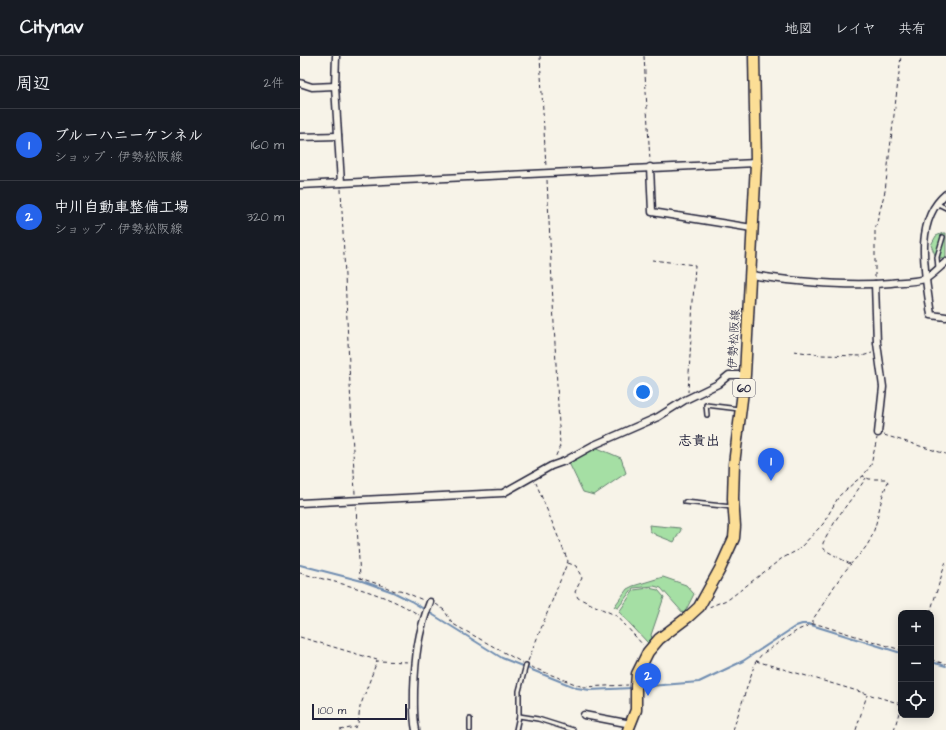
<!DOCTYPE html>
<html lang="ja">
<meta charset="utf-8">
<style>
:root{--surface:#171b24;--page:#20242c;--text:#f1f3f6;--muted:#9ea1a6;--line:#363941;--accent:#2563eb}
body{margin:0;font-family:"Architects Daughter","Klee One",sans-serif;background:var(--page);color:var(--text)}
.controls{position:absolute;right:12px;bottom:12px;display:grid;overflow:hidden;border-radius:8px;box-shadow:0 2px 10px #0003}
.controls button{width:36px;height:36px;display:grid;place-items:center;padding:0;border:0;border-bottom:1px solid var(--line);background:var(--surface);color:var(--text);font:20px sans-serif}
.scale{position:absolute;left:12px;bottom:10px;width:95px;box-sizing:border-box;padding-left:4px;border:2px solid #22223b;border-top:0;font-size:11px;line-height:14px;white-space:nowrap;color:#22223b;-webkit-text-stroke:3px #f7f3e8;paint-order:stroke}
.you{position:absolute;left:343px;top:336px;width:14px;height:14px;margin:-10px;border:3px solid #fff;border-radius:50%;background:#1a73e8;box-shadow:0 0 0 6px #1a73e833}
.badge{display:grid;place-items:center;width:26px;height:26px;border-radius:50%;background:var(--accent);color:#fff;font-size:13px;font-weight:700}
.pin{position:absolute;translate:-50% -33px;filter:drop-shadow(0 1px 2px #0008)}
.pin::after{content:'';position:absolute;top:21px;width:14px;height:12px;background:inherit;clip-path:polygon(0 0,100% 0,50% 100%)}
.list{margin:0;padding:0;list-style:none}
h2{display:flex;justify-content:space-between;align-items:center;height:52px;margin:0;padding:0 16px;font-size:17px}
h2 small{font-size:13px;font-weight:400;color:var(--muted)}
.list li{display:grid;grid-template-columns:26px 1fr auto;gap:12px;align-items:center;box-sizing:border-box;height:72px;padding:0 16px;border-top:1px solid var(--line)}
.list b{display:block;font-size:15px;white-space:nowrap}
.list p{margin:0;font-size:13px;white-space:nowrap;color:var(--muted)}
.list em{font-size:13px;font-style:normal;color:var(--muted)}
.icon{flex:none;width:22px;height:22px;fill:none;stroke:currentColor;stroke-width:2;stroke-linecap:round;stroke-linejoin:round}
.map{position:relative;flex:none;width:646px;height:674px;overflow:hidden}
header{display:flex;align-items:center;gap:24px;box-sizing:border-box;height:56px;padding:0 20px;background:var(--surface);border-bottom:1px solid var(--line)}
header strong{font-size:19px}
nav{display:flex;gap:22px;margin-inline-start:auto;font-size:14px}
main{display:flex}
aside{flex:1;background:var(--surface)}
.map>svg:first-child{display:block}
</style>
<header>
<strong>Citynav</strong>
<nav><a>地図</a><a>レイヤ</a><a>共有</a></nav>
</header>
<main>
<aside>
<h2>周辺<small>2件</small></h2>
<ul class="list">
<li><span class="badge">1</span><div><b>ブルーハニーケンネル</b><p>ショップ · 伊勢松阪線</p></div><em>160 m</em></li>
<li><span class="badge">2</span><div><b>中川自動車整備工場</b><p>ショップ · 伊勢松阪線</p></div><em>320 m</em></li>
</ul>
</aside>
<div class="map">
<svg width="646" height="674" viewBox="0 0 646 674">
<rect width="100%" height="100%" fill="#f7f3e8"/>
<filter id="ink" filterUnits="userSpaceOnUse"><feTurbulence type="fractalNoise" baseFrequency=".025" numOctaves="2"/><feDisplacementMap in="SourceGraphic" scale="8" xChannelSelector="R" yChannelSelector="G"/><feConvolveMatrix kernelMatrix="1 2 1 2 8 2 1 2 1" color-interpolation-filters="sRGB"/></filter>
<g filter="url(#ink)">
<!-- green -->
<g fill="#a5dfa4" stroke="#648070">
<path d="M643,177H646V202L644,204L635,199L631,189L636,180Z"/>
<path d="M295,391L321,402L326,417L294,439L283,436L269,407Z"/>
<path d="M349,469L380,472L381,474L374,486L356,479L350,475Z"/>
<path d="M363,521L386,529L394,538L384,558L361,532L354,530L333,532L318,552L314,551L327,533L333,530Z"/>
<path d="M349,532L358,534L364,541L351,579L352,582L348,587L319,556L334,534Z"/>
</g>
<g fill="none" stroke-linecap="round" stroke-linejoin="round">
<!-- stream -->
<g stroke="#6f8db1" stroke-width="2">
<path d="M0,509L62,525L93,536L111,545L202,602L277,632L290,634L332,632"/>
<path d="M631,606L646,610"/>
<path d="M338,631L399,626L443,605L496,570L502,568H508L601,597"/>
</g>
<defs>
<g id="lane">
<path d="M638,148L646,152"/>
<path d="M638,212L637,201L643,181"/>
<path d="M407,359L406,349L439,353"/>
<path d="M385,446L432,451"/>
<path d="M219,660L238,663L273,674"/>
<path d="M170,663V674"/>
<path d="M216,674L219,660V635L226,609"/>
</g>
<g id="street">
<path d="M36,0L35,30L41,127"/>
<path d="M0,27L12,31L35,30"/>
<path d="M0,81L38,80"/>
<path d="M350,111L352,156L452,172"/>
<path d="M0,129L456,107"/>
<path d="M646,138C612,166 626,221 631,259L646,261"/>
<path d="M451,219C497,226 544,231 591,227C602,226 614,226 625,223C629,222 641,210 646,206"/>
<path d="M575,228L577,287L583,331L578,377"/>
<path d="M0,447L203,437L251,410L265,405L294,389L358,361L385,344L418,328L429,319H445"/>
<path d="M284,659L331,668"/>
<path d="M116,674C113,661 114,647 114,634C115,601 118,576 130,546"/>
</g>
<path id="primary" d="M328,674L336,654V630L337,618L348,596L359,583L388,561L399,551L420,513L434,482L435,470L433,443L434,408L445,319L456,107L454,0"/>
</defs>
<!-- lane casing -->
<use href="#lane" stroke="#22223b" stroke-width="6"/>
<!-- street casing -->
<use href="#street" stroke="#22223b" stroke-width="9"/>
<!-- primary casing -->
<use href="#primary" stroke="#22223b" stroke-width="13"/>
<!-- path -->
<g stroke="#22223b" stroke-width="1" stroke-dasharray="4 3" stroke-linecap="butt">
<path d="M240,0L246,111"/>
<path d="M344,0L350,105"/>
<path d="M247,124L260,390L255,402"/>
<path d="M41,133L55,438"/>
<path d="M352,204L395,209L388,336"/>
<path d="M575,221V174L585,135L601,0"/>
<path d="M494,295L521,299L562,300L572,297"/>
<path d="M584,379L646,398"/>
<path d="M56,451L60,522L81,529L95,535L100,534L123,544"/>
<path d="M268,507L276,510L282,522L275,536L278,542L317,560L343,589"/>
<path d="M550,508L525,494L523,491V487L537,462L557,435L566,422"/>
<path d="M0,517C41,528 84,536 119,559"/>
<path d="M136,548L144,554L153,568L223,607"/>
<path d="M409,551L429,543L481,503L498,494L523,468L539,440L556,425L563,420L571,409L577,382"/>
<path d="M630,557L646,505"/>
<path d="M513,568V563C526,545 536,525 550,509C558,499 565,495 571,482C579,464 579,444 588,426L586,423H569L563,420"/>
<path d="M0,581L77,604"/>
<path d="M631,604L646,608"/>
<path d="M228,605L268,505L236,427"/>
<path d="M456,605L598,647L601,650"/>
<path d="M231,611L283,631L328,629"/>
<path d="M40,674L56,671L58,668L60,651L77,605L110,606"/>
<path d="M433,674L455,607L458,603L462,598L498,574L512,568L520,569L601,594"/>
<path d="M556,674L567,639"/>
<path d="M594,674L601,650"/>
</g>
<!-- lane -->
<use href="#lane" stroke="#f7f3e8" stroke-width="3"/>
<!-- street -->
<use href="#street" stroke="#f7f3e8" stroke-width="6"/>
<!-- primary -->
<use href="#primary" stroke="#fcde96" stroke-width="10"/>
</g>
</g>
<g text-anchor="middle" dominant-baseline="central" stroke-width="3" stroke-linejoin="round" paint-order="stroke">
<!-- shield labels -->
<rect fill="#f7f3e8" stroke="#62616f" stroke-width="1" x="433" y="323" width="22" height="18" rx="3"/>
<g font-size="11" font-weight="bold" fill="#22223b">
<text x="444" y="332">60</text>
</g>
<!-- street labels -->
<g font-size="12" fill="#22223b" stroke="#f7f3e8">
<text transform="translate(434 283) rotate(-87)">伊勢松阪線</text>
</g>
<!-- quarter labels -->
<g font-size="14" font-weight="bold" fill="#22223b" stroke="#f7f3e8">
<text x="399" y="385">志貴出</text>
</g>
</g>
</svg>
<div class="controls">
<button>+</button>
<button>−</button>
<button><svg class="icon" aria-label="locate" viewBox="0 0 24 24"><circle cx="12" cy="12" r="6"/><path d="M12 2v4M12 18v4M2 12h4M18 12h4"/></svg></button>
</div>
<div class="scale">100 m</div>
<div class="you"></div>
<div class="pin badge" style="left:471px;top:425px">1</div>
<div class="pin badge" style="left:348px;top:640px">2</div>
</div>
</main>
